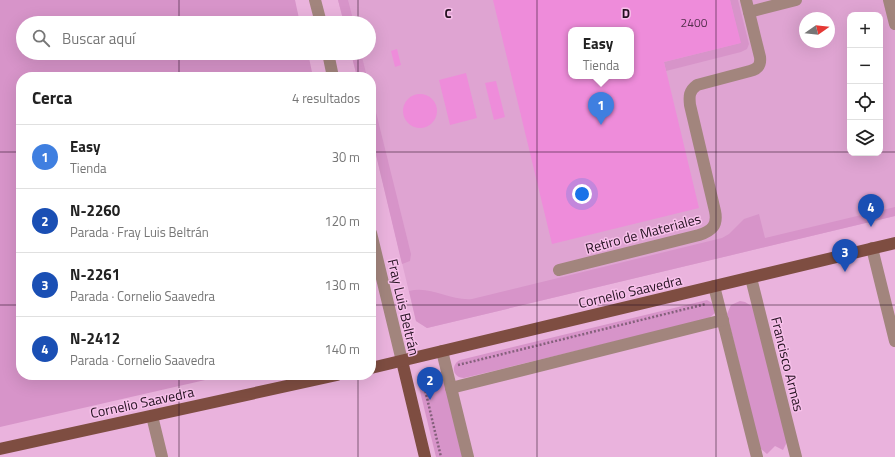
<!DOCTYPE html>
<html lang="es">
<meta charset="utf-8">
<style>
:root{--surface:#fff;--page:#f6f6f6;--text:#222;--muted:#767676;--line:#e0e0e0;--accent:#7c3aed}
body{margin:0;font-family:"Titillium Web",sans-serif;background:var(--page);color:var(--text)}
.controls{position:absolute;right:12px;top:12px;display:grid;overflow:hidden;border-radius:8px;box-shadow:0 4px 16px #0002}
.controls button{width:36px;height:36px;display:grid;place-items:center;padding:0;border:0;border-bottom:1px solid var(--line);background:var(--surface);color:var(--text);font:20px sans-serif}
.compass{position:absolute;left:799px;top:12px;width:36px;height:36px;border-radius:50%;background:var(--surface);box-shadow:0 4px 16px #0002;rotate:76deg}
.you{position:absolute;left:582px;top:194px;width:14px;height:14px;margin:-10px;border:3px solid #fff;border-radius:50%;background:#1a73e8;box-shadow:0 0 0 6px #1a73e833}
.badge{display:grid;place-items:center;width:26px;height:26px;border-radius:50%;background:var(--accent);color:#fff;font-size:13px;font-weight:700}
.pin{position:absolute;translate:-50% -33px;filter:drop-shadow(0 1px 2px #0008)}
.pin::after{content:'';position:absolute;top:21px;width:14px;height:12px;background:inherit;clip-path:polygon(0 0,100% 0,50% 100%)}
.popup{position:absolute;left:568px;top:27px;width:66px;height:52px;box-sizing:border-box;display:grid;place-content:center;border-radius:8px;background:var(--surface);filter:drop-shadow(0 1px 3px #0005);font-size:13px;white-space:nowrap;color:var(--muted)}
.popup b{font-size:15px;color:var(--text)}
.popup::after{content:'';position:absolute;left:50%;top:100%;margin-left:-8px;border:8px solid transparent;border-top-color:var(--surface)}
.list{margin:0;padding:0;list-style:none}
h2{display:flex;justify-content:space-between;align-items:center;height:52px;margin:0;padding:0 16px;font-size:17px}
h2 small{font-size:13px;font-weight:400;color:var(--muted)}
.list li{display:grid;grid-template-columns:26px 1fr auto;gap:12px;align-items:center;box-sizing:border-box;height:64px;padding:0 16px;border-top:1px solid var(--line)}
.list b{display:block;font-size:15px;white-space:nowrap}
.list p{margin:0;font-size:13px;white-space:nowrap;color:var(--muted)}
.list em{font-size:13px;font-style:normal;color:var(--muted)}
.icon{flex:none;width:22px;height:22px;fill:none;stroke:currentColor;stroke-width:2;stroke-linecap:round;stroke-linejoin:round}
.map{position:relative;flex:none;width:895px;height:457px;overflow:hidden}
.search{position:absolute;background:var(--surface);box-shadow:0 4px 16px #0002;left:16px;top:16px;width:360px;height:44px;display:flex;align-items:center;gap:10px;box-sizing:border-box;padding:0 14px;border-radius:22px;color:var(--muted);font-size:15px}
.panel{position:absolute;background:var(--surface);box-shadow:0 4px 16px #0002;left:16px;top:72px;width:360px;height:308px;border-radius:16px}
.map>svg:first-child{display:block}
</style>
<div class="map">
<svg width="895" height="457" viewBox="0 0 895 457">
<rect width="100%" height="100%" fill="#eab3dd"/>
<!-- built -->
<path fill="#dfa4d2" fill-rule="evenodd" d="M338,0H895V216L427,328L416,321L371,134V77H357L351,53H369V23H344ZM850,15H880V153H850ZM805,18H829V42H805ZM571,30H631V76H571Z"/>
<!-- green -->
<g fill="#d794c9">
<path d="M0,0H295L300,23H23V53H308L313,77H21V375H227L0,427Z"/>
<path d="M338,0H348L354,23H344Z"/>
<path d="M730,0H738L749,44L747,49L741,52L666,71L664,62L740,43Z"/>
<path d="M351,53H361L367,77H357Z"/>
<path d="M371,92L411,254L410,261L402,264L371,134Z"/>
<path d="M895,207V216L427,328L416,321L409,291C430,285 450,301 472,299L722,238L729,234L744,219L759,214L765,238Z"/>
<path d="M707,300L712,303L715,313L708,319L464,378C453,378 450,365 460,360Z"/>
<path d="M740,301L745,302L753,307L787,442L783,450L775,446L767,454L760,448L727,314L731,305Z"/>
<path d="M428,367L436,368L442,373L463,457H436L418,383C418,375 420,370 428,367Z"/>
</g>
<!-- building -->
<g fill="#ee8cda" fill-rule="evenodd">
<path d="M493,0H730L741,43L664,62L699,208L552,244ZM571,30H631V76H571Z"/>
<path d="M397,49L401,65L395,67L391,51Z"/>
<path d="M466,73L477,118L450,125L439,80Z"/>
<path d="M496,81L505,117L494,120L485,83Z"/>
<circle cx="420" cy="111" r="17"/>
</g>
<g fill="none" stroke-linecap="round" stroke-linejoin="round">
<!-- path -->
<g stroke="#85607c" stroke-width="2.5" stroke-dasharray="2 2" stroke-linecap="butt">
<path d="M458,365L706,304"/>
<path d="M435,371L425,374L423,381L441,457"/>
</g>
<!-- minor -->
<g stroke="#a2857d" stroke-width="12">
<path d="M315,0L321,23"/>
<path d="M889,0L895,24"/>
<path d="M749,12L796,0"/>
<path d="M328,53L333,77"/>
<path d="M371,233L402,361"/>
<path d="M872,248L895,341"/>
<path d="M559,270L699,235C712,231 718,225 715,211L690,105C689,96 689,91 697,85L750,71C758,69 761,65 760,57L746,0"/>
<path d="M751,278L796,457"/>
<path d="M714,286L757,457"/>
<path d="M442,351L468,457"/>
<path d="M451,388L723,320"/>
<path d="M152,416L162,457"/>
</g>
<!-- major -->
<g stroke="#7e4d41" stroke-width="12">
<path d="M402,361L425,457"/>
<path d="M371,368L895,243"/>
<path d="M0,449L337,375"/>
</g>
</g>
<!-- grid -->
<path fill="none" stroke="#241120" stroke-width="1" stroke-opacity="0.55" d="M179,0V23M358,0V23M537,0V457M716,0V457M179,53V77M358,53V77M0,152H21M371,152H850M880,152H895M0,305H21M371,305H895M179,375V457M358,375V457"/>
<g text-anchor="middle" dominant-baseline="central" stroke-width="3" stroke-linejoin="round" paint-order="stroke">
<!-- number labels -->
<g font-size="12" fill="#56304e">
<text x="694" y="22">2400</text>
</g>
<!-- street labels -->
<g font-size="14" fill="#241120" stroke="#f7c0ea">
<text transform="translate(643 233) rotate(-15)">Retiro de Materiales</text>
<text transform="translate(630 291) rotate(-13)">Cornelio Saavedra</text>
<text transform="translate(404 307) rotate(77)">Fray Luis Beltrán</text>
<text transform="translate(788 364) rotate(76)">Francisco Armas</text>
<text transform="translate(142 402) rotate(-12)">Cornelio Saavedra</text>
</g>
</g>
<g font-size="13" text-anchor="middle" font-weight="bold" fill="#241120" stroke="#f7c0ea" stroke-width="3" stroke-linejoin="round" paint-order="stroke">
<text x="448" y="18">C</text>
<text x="626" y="18">D</text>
</g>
</svg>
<div class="controls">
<button>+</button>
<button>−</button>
<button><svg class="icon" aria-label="locate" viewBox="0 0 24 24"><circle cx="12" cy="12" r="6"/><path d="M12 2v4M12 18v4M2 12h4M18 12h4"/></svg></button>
<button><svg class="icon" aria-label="layers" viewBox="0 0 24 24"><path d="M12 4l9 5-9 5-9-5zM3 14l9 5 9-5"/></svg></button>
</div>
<svg class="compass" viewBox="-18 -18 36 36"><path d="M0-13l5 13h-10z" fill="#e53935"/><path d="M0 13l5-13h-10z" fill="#767676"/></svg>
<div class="you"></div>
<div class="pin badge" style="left:601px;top:125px;background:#3f7fe0">1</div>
<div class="popup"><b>Easy</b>Tienda</div>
<div class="pin badge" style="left:430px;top:400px;background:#1a4fb4">2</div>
<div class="pin badge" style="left:845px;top:272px;background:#1a4fb4">3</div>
<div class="pin badge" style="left:871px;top:227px;background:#1a4fb4">4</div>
<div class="search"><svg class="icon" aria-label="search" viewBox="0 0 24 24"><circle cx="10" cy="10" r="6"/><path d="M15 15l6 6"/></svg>Buscar aquí</div>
<section class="panel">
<h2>Cerca<small>4 resultados</small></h2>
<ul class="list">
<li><span class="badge" style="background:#3f7fe0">1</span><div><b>Easy</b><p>Tienda</p></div><em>30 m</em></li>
<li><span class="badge" style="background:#1a4fb4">2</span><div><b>N-2260</b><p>Parada · Fray Luis Beltrán</p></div><em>120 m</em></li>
<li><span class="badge" style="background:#1a4fb4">3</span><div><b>N-2261</b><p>Parada · Cornelio Saavedra</p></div><em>130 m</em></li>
<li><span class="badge" style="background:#1a4fb4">4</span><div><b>N-2412</b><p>Parada · Cornelio Saavedra</p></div><em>140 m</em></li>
</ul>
</section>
</div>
